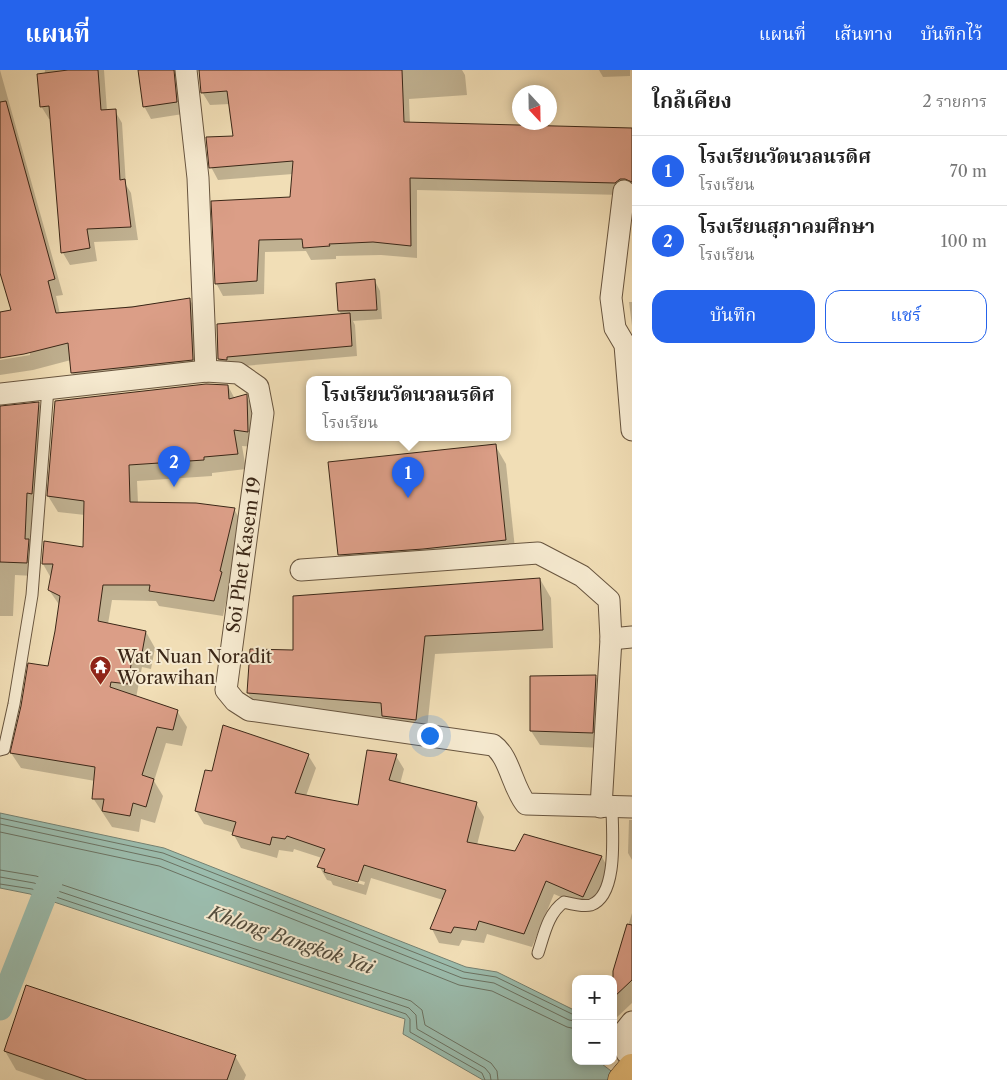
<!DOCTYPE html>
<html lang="th">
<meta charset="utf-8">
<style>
:root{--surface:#fff;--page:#f2f2f2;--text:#222;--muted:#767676;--line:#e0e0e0;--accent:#2563eb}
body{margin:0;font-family:"Libre Caslon Text","Noto Serif Thai",serif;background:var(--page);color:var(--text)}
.controls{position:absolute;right:15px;bottom:15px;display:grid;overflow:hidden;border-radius:10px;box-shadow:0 2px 8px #0003}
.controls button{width:45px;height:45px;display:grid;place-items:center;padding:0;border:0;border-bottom:1px solid var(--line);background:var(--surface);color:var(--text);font:25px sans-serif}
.compass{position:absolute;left:512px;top:15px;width:45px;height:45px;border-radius:50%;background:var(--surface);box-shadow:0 2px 8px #0003;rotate:158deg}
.you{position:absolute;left:429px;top:665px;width:18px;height:18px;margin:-12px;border:4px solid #fff;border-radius:50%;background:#1a73e8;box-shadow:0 0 0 8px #1a73e833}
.badge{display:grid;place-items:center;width:32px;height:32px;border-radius:50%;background:var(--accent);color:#fff;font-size:16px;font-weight:700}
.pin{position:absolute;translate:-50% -41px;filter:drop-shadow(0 1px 2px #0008)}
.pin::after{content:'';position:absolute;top:26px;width:18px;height:15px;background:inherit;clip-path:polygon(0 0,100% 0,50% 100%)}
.popup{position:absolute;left:306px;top:306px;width:205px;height:65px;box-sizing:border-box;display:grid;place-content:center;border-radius:10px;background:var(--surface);filter:drop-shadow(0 1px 4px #0005);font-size:16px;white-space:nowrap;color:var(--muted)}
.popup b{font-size:19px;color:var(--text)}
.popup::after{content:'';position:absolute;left:50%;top:100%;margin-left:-10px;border:10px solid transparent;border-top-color:var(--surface)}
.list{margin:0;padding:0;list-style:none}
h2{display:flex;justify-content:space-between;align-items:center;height:65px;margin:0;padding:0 20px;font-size:21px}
h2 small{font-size:16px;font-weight:400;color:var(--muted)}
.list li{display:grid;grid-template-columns:32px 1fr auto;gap:15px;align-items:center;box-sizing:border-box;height:70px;padding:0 20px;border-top:1px solid var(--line)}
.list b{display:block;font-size:19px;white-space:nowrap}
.list p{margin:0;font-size:16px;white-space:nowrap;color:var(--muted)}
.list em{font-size:16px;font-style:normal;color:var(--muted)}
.actions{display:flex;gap:10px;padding:15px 20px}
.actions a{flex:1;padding:11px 0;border:1px solid var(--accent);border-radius:15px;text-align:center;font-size:18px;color:var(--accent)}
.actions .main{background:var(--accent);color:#fff}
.map{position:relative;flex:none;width:632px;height:1010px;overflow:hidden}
header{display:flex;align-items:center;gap:30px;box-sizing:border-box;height:70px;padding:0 25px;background:var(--accent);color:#fff}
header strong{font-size:24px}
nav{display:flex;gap:28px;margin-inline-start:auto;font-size:18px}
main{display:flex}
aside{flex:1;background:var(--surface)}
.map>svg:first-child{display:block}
</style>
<header>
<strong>แผนที่</strong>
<nav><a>แผนที่</a><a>เส้นทาง</a><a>บันทึกไว้</a></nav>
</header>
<main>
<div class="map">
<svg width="632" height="1010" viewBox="0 0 632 1010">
<rect width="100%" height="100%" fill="#f1deb6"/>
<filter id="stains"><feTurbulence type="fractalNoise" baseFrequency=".004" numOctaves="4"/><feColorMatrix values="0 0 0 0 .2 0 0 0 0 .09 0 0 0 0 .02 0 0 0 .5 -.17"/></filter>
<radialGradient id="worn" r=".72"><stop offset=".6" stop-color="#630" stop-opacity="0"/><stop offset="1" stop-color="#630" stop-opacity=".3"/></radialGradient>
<!-- water -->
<path fill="#9bbcad" stroke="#758071" d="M0,743L164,778L466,897L497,902L576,941V991H598L623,1010H483L403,964L405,949L30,824L0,818Z"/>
<!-- shadow -->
<g fill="#0003" fill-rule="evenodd">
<path d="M0,0L63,225L56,226L60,244L190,230L199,245L201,305L81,319L72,303L71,290L33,300L0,305V290L30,285V282L0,287V243L13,241L0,198Z"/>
<path d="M45,0H104L107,41H115L122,53L126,115L131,123L138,170L94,172L97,191L70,195L63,183L51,49H49L41,36Z"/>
<path d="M139,0H192L183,44L151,49L144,36Z"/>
<path d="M192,0H462L465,5L467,25L409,29L410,54L632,59V121L622,125L417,120V188L381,185L336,186V189L311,190L306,181L265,182L264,224L223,226L216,213L291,128L293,104L218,110L211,97L234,67L230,34L210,35L202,22L199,1Z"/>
<path d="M599,0H630V6L603,7Z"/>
<path d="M375,211L380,221L382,249L353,251L355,255L357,286L232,297L225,299L219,289L342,245L339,241Z"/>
<path d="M629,232H632V256Z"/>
<path d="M228,316L235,329L246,326L255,341L256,377L242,376L246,399L212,403V406L137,411L138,433L234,439L243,455L223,546L159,536L156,531L112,530L108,554L146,562L155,578L151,599L142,597L136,628L177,641L187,657L182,676L166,673L154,711L163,726L155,753L141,749L139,762L112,757L93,728L95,711L21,698L11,683L49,597L60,536L49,520L51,508L43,494L84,478L85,445L58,442L48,426Z"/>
<path d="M39,334L46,347L34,506L15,505L13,546H0V337Z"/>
<path d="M495,375L506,394L516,488L350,503L339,484Z"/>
<path d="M540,509L551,528L553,578L435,584L426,668L259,641L248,623L294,581Z"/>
<path d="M596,607L604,621L601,678L540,675L531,661Z"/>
<path d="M308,685L316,698L306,726L359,736L396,686L404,699L400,714L476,733L484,747L477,775L515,782L602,787L609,800L591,840L554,824L532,877L487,864L484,873L462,870L459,876L439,873L432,859L443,830L371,808L366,825L333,815L331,811L327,810L319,796L322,788L294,779L293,782L279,780L277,788L241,778L234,765V763L204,754L196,741L212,703ZM328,802L365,812L364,815L328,804Z"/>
<path d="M629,750H632V790L628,783Z"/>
<path d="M632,843V933L613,951L612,909Z"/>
<path d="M5,981L235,986L246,1005L244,1010H45L16,1000Z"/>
</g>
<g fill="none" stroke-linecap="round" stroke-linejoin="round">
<!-- shore -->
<g stroke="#6b7262" stroke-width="1">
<path d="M0,748L163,783L464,902L496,907L572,944L576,945"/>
<path d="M0,754L161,789L462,908L494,913L569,950L576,951"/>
<path d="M0,762L159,796L459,915L492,921L567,957L576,959"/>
<path d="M0,800L36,806L411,931L422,940L425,955L491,993L497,1001L498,1010"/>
<path d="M0,807L34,813L409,938L416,945L417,959L485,998L490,1004L491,1010"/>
<path d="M0,814L32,819L406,944L410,949V962L482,1003L485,1010"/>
</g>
<!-- canal -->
<path stroke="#9bbcad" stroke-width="25" d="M0,938L56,796"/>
</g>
<!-- building -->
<g fill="#db9e87" stroke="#3b2717">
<path d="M68,0H98L101,40L116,39L120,110L125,109L131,157L87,159L90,178L61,183L49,36L40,37L37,4Z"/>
<path d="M138,0H174L177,32L143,37Z"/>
<path d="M199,0H402L404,52L632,58V112L625,109H620L615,113L410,108L411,176L373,172L329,174L330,176L303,178L302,169L259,170L257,211L215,214L211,131L290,127L293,91L209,98L206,67L233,66L227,21L201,23Z"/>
<path d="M6,31L55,209L48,211L56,243L132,237L190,228L193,290L71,303L68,273L24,284L0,288V242L11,240L0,203V32Z"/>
<path d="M375,209L377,240L338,241L336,213Z"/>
<path d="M350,243L352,276L227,287V290L218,289L217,254Z"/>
<path d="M206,314L228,315L229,329L247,324L248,362L234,360L238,384L204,387V390L129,395L130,432L196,433L235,438L220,501L222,502L214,531L149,521L150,515H103L98,551L146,561L142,583L133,582L128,614L111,612L110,617L178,640L173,660L157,657L142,705L154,709L146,737L133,733L130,746L102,741L104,729H92L95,697L10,683L21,636L28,593L48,596L55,561L60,526L48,520L53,494H42L44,471L83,477L84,431L47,426L55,331Z"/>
<path d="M39,332L32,424L27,423L25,469H29L27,493L0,492V336Z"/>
<path d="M496,374L506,470L423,479L338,485L328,392Z"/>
<path d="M540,508L543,560L425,566L416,650L382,646L381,633L247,623L250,579L293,580V526Z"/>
<path d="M596,605L593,663L530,661V606Z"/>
<path d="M223,655L309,684L295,723L358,735L367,680L397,684L389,710L477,732L467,772L515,781L524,764L602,786L583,827L546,811L524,864L479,851L476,860L454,857L451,863L430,859L446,820L364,795L358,812L324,802L325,799L317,797L325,779L287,766L285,769L272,767L270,775L232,765L236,752L195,741L205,700L212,701Z"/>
<path d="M627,854L632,855V910L613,928V901Z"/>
<path d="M26,915L236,985L227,1010H87L4,981Z"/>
</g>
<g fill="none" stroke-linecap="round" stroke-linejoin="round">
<defs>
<g id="service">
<path d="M0,680L4,679L14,634L32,525L48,318"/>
<path d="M538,883C544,865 548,843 564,832C572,834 583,837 591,835C619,825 612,760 612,737"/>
</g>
<g id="minor">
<path d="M186,0L198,108L206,301"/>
<path d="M624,121L611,228L615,258L625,275L632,360"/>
<path d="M0,324L206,301L238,303L258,317L263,343L226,620L235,631L249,640L493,675C510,687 512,717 526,734L632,737"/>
<path d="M301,500L538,483L582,506L609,530L611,569L601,737"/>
<path d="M611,569L632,567"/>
<path d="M632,952L624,962L627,983L632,986"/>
</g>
<path id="primary" d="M622,1010L632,998"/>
</defs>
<!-- service casing -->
<use href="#service" stroke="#68553f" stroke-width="13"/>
<!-- minor casing -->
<use href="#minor" stroke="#68553f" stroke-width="23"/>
<!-- primary casing -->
<use href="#primary" stroke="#3b2717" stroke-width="29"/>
<!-- service -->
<use href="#service" stroke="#f6ead0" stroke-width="11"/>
<!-- minor -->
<use href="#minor" stroke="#f6ead0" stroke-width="21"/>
<!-- primary -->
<use href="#primary" stroke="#e8bf7b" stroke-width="28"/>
</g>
<!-- icons -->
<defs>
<symbol id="temple-pin" viewBox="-11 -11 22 30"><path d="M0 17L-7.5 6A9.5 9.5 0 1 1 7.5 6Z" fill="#8f2418" stroke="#f6ead0"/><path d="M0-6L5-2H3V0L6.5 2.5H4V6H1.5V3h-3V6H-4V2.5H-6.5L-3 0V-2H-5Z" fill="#fff"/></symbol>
</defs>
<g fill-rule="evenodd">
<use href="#temple-pin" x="88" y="584" width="25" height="34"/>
</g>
<g text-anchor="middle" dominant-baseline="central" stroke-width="4" stroke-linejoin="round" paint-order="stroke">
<!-- street labels -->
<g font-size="18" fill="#3b2717" stroke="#f6ead0">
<text transform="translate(244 485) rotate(-82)">Soi Phet Kasem 19</text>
</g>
<!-- poi labels -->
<g font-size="18" fill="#3b2717" stroke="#f6ead0" text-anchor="start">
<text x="117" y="587">Wat Nuan Noradit<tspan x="117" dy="21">Worawihan</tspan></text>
</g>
<!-- water labels -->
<g font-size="19" font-style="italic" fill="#534c3c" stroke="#f6ead0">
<text transform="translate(291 870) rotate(19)">Khlong Bangkok Yai</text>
</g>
</g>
<rect width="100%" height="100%" filter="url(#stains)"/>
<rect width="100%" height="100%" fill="url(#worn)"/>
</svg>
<div class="controls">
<button>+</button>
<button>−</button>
</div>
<svg class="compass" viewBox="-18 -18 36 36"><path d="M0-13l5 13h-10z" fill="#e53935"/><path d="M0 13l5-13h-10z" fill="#767676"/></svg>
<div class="you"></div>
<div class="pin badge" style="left:408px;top:428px">1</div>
<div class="popup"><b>โรงเรียนวัดนวลนรดิศ</b>โรงเรียน</div>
<div class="pin badge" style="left:174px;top:417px">2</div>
</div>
<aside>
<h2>ใกล้เคียง<small>2 รายการ</small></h2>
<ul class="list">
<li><span class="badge">1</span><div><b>โรงเรียนวัดนวลนรดิศ</b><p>โรงเรียน</p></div><em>70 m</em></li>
<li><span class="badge">2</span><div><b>โรงเรียนสุภาคมศึกษา</b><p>โรงเรียน</p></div><em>100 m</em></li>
</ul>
<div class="actions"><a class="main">บันทึก</a><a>แชร์</a></div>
</aside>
</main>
